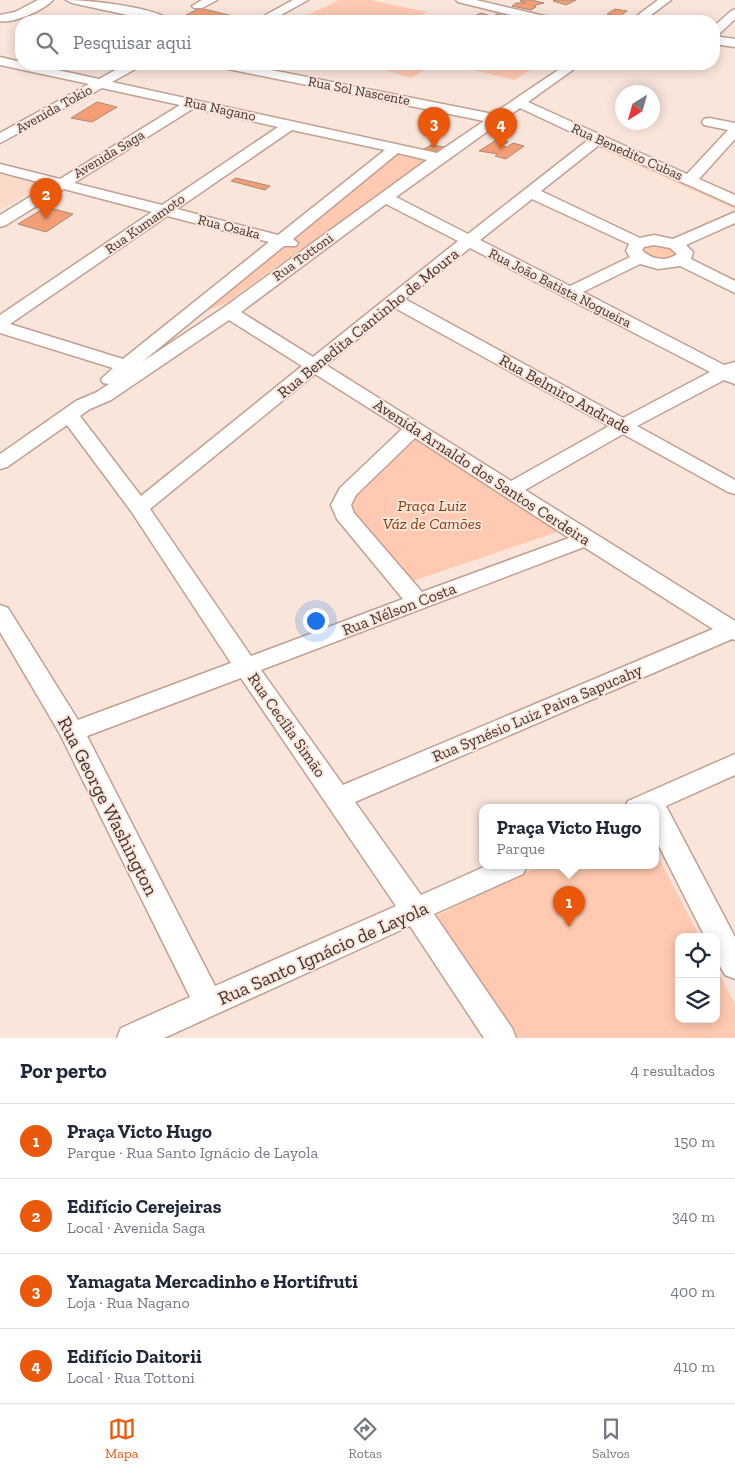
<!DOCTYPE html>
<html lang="pt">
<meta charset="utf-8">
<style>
:root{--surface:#fff;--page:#f2f2f3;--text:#1f2937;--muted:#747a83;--line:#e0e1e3;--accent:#ea580c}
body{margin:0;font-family:"Zilla Slab",serif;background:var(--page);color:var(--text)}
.controls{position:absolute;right:15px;bottom:15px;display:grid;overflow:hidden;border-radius:10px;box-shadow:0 2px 12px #0003}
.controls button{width:45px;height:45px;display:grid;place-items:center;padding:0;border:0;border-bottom:1px solid var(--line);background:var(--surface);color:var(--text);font:25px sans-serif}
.compass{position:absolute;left:615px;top:85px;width:45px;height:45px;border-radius:50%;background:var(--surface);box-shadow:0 2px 12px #0003;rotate:217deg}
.you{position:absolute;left:315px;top:620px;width:18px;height:18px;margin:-12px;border:4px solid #fff;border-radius:50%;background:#1a73e8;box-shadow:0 0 0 8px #1a73e833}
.badge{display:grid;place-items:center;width:32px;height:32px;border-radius:50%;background:var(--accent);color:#fff;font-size:16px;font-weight:700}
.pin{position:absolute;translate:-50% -41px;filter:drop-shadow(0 1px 2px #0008)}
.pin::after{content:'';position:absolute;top:26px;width:18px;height:15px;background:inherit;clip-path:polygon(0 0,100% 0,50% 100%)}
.popup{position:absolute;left:479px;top:804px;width:180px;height:65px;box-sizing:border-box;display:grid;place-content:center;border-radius:10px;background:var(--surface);filter:drop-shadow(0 1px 4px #0005);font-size:16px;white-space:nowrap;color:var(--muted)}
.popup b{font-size:19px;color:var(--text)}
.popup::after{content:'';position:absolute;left:50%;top:100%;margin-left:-10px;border:10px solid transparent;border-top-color:var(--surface)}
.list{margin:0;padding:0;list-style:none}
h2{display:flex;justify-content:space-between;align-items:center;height:65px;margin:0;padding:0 20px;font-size:21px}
h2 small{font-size:16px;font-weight:400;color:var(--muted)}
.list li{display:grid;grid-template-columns:32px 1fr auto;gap:15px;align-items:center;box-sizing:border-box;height:75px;padding:0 20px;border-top:1px solid var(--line)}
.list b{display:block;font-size:19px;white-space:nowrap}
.list p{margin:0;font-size:16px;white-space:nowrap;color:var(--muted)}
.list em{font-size:16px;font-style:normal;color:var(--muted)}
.icon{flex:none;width:28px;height:28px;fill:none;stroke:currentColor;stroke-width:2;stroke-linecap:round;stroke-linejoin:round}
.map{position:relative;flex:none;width:735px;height:1038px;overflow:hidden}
.search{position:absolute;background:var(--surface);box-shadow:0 2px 12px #0003;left:15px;right:15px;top:15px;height:55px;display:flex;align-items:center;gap:12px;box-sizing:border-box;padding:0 18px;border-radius:20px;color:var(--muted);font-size:19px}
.sheet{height:365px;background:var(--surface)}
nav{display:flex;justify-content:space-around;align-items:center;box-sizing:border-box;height:70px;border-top:1px solid var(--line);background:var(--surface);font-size:14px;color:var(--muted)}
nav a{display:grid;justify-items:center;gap:2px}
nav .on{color:var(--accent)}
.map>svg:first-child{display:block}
</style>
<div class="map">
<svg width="735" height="1038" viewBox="0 0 735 1038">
<rect width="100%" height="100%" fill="#fae5db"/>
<!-- built -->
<path fill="#fcdaca" d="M0,170L48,182L0,210Z"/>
<!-- green -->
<g fill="#ffcab1">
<path d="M339,0H370L427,12L411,21H296Z"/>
<path d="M382,64H408L427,69L411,78L375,67Z"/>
<path d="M449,64H541L514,80Z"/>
<path d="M600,143L735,203V209L596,146Z"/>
<path d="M397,151L429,158L226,303L199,314Z"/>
<path d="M650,244L668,246L677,253V255L662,260L643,255L642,249Z"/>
<path d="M417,436L563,530L413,581L357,517L351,507L350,499Z"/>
<path d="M655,851L700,937H679V1019H716V968L735,1004V1038H518L436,916L538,866H655Z"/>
</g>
<!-- building -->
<g fill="#f39e75" stroke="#aa8a7b">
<path d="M523,0H531L544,3L536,5L533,6L536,7L531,10L512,6L516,3H526L520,1Z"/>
<path d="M556,0H576L566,5L553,1Z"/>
<path d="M200,8L245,19L240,21H212L186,15Z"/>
<path d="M615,9L627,11L619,17L607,14Z"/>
<path d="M481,13L491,16L479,21L465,20Z"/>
<path d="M497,14L511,18L504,21H483Z"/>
<path d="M94,64H121L114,68Z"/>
<path d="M97,102L117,107L92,122L71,118Z"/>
<path d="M498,139L508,142L502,146L507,147L513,143L524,146L506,159L495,156L498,154L479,151Z"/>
<path d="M431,145L445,147L436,152L424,149Z"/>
<path d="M236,178L270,186L265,190L231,181Z"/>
<path d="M46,207L73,214L46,232L18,224Z"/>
</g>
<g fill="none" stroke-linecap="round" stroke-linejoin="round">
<defs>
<g id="minor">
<path d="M38,0H53C44,10 13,24 0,21V15L15,12Z"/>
<path d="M66,0C86,0 158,7 170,21H155L72,3Z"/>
<path d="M202,0H217L202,8H194L192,6Z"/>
<path d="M293,0H308L272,20H264L262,17Z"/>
<path d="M456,0H476L553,18L555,21H535L458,2Z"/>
<path d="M658,0H671L643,21H630Z"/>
<path d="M735,9V19L718,35L714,36V26L731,11Z"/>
<path d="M714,36L735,39V47L714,44Z"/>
<path d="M0,57L21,62V64H30L99,79L126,64H141L139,67L112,82L437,153L484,121L223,68L217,64H241L493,114L567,64H581L528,102L687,174L728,130L704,125L702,122L704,119L709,118L735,123V139L699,179L735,195V206L599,145L541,191L640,238L654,235L673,239L735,212V223L686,245L693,252L691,259L735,281V293L680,266L658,269L640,264L583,292L724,365L735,362V384L724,380L637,426L735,480V494L728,492L623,434L525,490L735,621V640L732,639L355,802L421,895L486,866H527L523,874L434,914L512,1028L516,1038H484L410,926L164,1038H117L121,1028L190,997L60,734L0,632V605L8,608L78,720L231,663L131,511L67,425L7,467L0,469V454L76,401L97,392L109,384L103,383L101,379L113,368L0,333V315L152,212L64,189L6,225L0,227V215L49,185L0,172V164L60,179L180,105L102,88L0,143V133L89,84L0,65ZM194,108L278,127L162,205L74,183ZM520,108L588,140L468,234L396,197ZM292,130L385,150L278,235L177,209ZM398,153L427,160L223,308L142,362L284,246H296L298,243L293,239ZM532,199L629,244L626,251L630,257L570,286L480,240ZM386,204L458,241L313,357L241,312ZM167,216L269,242L123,359L10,324ZM654,245L670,248L677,254C666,262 652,260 642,250L644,247ZM470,248L710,372L623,418L405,299ZM395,308L609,426L511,481L326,365ZM229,320L302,366L141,496L80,416L90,409L111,400ZM315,374L402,429L340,488L331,505L337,519L403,599L251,656L150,509ZM415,438L569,538L422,592L354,513L351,505L356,495ZM584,547L713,629L343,785L261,670ZM241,678L396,906L215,986L87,736Z"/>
<path d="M735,754V775L666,806L735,937V979L725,975L716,959V937H705L655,838V808H624L628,801Z"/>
</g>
</defs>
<!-- minor casing -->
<use href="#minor" stroke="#c1a091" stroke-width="3"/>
<!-- minor -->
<use href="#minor" fill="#fff" fill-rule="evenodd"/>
</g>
<g text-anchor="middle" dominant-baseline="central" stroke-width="4" stroke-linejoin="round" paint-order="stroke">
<!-- far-street labels -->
<g font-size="14" fill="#41342e" stroke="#fae5db">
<text transform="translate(359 91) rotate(11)">Rua Sol Nascente</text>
<text transform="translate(54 109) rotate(-29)">Avenida Tokio</text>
<text transform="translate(220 109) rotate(12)">Rua Nagano</text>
<text transform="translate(627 152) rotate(24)">Rua Benedito Cubas</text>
<text transform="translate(109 154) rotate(-31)">Avenida Saga</text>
<text transform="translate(145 224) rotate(-35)">Rua Kumamoto</text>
<text transform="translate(229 227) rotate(14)">Rua Osaka</text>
<text transform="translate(303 257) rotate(-36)">Rua Tottoni</text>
<text transform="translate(560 288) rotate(27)">Rua João Batista Nogueira</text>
</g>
<!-- street labels -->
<g font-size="16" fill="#41342e" stroke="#fae5db">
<text transform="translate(368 323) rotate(-39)">Rua Benedita Cantinho de Moura</text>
<text transform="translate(565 394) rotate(29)">Rua Belmiro Andrade</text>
<text transform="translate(482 472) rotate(33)">Avenida Arnaldo dos Santos Cerdeira</text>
<text transform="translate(399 609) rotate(-21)">Rua Nélson Costa</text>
<text transform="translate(537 713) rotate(-23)">Rua Synésio Luiz Paiva Sapucahy</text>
<text transform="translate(287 725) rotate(55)">Rua Cecília Simão</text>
</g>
<!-- park labels -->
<g font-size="16" font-style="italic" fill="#873c0e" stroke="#fae5db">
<text x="432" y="505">Praça Luiz<tspan x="432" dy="18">Váz de Camões</tspan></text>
</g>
<!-- near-street labels -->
<g font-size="19" fill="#41342e" stroke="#fae5db">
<text transform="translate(108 806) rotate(63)">Rua George Washington</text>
<text transform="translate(323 953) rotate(-24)">Rua Santo Ignácio de Layola</text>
</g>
</g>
</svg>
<div class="controls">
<button><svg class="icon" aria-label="locate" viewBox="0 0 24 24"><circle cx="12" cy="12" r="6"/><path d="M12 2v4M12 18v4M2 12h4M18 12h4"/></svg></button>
<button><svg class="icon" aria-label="layers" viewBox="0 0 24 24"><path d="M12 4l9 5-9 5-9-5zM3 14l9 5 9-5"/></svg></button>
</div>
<svg class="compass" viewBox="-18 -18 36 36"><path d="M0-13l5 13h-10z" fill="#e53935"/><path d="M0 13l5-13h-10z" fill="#747a83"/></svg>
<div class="you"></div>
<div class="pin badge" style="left:569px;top:927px">1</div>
<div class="popup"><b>Praça Victo Hugo</b>Parque</div>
<div class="pin badge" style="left:46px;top:219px">2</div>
<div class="pin badge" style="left:434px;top:148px">3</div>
<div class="pin badge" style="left:501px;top:149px">4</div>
<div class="search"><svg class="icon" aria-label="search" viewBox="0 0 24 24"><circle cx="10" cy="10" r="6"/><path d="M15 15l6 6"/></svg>Pesquisar aqui</div>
</div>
<section class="sheet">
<h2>Por perto<small>4 resultados</small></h2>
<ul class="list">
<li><span class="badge">1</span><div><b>Praça Victo Hugo</b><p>Parque · Rua Santo Ignácio de Layola</p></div><em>150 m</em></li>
<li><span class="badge">2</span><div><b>Edifício Cerejeiras</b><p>Local · Avenida Saga</p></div><em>340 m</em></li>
<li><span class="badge">3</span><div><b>Yamagata Mercadinho e Hortifruti</b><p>Loja · Rua Nagano</p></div><em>400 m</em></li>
<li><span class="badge">4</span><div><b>Edifício Daitorii</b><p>Local · Rua Tottoni</p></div><em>410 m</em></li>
</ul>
</section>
<nav>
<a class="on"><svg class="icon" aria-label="map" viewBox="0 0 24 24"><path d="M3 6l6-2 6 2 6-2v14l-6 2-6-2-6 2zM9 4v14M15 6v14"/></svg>Mapa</a>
<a><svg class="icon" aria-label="directions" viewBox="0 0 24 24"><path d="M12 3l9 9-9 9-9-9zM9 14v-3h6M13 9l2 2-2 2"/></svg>Rotas</a>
<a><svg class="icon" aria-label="saved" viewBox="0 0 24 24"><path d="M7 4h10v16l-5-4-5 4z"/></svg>Salvos</a>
</nav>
